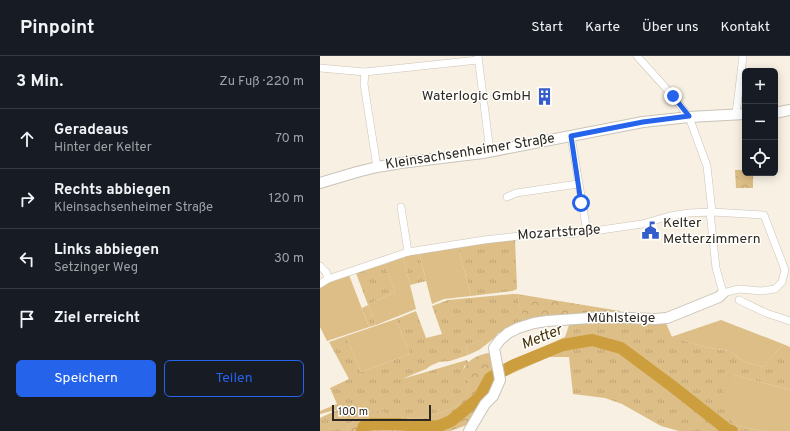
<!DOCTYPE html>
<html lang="de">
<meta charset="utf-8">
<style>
:root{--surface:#171b24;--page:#20242c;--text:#f1f3f6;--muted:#9ea1a6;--line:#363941;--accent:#2563eb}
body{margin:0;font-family:Overpass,sans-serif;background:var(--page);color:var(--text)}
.controls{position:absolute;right:12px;top:12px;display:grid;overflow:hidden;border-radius:6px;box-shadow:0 2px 10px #0003}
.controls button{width:36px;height:36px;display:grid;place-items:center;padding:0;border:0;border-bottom:1px solid var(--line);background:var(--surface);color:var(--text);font:20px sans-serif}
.scale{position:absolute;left:12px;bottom:10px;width:99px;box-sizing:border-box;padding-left:4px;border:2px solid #2c2924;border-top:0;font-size:11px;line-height:14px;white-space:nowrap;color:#2c2924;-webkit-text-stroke:3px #fffefb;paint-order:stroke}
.stop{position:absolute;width:12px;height:12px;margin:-9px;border:3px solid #2563eb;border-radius:50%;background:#fff}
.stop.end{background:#2563eb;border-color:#fff;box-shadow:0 1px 4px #0008}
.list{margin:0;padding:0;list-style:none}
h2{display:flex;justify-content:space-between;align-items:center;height:52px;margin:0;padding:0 16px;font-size:17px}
h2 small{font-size:13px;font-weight:400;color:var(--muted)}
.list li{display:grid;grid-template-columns:26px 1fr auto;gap:12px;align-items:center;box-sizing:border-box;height:60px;padding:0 16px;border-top:1px solid var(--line)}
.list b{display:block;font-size:15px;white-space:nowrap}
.list p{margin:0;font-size:13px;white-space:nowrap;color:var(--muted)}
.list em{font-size:13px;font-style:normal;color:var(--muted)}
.actions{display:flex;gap:8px;padding:12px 16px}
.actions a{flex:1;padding:9px 0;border:1px solid var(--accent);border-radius:6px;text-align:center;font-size:14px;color:var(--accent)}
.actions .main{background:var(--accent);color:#fff}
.icon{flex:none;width:22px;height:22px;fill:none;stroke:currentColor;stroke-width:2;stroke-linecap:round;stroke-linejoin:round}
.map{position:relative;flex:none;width:470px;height:375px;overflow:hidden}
header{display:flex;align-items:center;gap:24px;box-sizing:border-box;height:56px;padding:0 20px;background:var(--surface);border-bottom:1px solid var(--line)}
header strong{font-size:19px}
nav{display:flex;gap:22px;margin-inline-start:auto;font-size:14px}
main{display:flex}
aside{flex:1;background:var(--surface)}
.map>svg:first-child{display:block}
</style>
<header>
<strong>Pinpoint</strong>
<nav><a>Start</a><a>Karte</a><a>Über uns</a><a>Kontakt</a></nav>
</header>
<main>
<aside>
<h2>3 Min.<small>Zu Fuß · 220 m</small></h2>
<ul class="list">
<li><svg class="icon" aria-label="ahead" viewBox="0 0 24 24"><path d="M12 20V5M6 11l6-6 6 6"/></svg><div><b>Geradeaus</b><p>Hinter der Kelter</p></div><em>70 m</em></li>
<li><svg class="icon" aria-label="right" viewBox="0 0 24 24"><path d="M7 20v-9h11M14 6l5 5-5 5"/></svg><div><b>Rechts abbiegen</b><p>Kleinsachsenheimer Straße</p></div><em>120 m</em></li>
<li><svg class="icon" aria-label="left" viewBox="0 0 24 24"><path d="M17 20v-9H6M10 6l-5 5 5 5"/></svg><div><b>Links abbiegen</b><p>Setzinger Weg</p></div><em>30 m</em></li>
<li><svg class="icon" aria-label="arrive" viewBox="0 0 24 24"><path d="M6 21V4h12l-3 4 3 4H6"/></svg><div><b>Ziel erreicht</b></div></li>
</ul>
<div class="actions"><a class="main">Speichern</a><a>Teilen</a></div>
</aside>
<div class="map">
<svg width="470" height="375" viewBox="0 0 470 375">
<defs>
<pattern id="grass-tufts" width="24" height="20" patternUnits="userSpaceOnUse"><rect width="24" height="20" fill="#dcbe86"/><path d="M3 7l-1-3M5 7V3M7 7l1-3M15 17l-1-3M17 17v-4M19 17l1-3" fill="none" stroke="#bda374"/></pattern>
<pattern id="forest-crowns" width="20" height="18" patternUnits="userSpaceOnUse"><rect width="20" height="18" fill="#dcbe86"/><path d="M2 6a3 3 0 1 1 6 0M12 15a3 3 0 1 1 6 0" fill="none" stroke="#bda374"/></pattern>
</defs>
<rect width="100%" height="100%" fill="#f7f0e3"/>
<!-- grass -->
<g fill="url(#grass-tufts)">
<path d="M195,183L197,233L192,235L151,240L138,191Z"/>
<path d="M99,197L106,225L90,229L83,201Z"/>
<path d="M65,208L75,236L48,249L56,269L49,271L42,252L48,249L36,217Z"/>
<path d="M192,238H197L204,267L146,290L148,299L130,305L119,306L110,310L106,313L82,323L147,304L149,307L144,310L143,321L149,326C147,349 130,355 111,359C102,361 95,363 86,362C76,361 65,356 56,355C44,355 30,365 26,375H0V362L19,353L0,358V355L17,348L10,332L29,323L9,286L26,280L41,316L90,298L76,263L96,255L106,282L122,278L112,250L128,244Z"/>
<path d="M345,265L352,281L384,291L409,295L423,305L443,311L463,288L470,291V334L414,319V369L442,375H359L341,370L302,348L285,342L253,338L249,301H229L184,321L180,311L245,281L250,266Z"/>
</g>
<!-- forest -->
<g fill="url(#forest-crowns)">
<path d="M415,114H425V117H433V132H416Z"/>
<path d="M197,238L300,255V257L247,260L203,264Z"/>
<path d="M174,292L180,324L147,369L130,375H26C30,365 44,355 56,355C65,355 76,361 86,362C95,363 102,361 110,359C131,355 146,349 149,326L143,321C141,307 157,298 170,297Z"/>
</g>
<!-- garden -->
<g fill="#dcbe86">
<path d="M138,191L151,240L124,243L112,248L99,197Z"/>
<path d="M83,201L96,253L56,269L48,249L75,236L65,208Z"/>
<path d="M29,219L49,271L7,285L0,271V231L10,224Z"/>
<path d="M76,263L90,298L41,316L26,280Z"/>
<path d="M401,264L463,288L443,311L423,305L409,295L384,291L351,281Z"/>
<path d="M177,277V280L159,294L148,299L146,290Z"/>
<path d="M414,319L470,334V375H442L414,369L405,355L403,335Z"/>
</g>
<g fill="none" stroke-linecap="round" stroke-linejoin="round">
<!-- river -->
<path stroke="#cc9e3d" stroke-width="12" d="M42,375L44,370L52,368H78L107,371L119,370L131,365L159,342L170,322L194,309L243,289L272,284L301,292L352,330L408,374L412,375"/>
<defs>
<g id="street">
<path d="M158,0L170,96"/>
<path d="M317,0L353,40L369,61L387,110L392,156"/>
<path d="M0,12L45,16L158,4"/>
<path d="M45,16L44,28L57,111"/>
<path d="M416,58L423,0"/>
<path d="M251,80L267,176"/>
<path d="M187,141L196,137L258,128"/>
<path d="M81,151L88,196"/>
<path d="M0,210L6,216L8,223"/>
<path d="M0,228L8,223L88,196L164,184L208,179L249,178L267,176L322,168L350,160L369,157L392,156L444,159L465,214L462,226L455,233L441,235L419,233L403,237L396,212L390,156"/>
<path d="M419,244L446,257L470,265"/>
</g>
<g id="secondary">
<path d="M455,57L470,54"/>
<path d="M0,127L37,116L57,111L81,107L163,97L323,66L369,61L425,58"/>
<path d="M149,375L165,348L173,340L180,324L174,292L180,284L188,277L198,272L214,267L227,265L284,261L335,263L347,262L399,241L403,237"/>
</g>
</defs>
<!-- street casing -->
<use href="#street" stroke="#cac4b8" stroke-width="8"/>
<!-- secondary casing -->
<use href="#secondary" stroke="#cac4b8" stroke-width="12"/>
<!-- street -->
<use href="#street" stroke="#fff" stroke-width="7"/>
<!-- secondary -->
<use href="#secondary" stroke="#fff" stroke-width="10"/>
</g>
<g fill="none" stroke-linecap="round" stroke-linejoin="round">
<!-- route -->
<path stroke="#2563eb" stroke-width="5" d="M261,147L251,80L323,66L369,60L353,40"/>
</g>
<!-- icons -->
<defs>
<symbol id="building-bare" viewBox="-9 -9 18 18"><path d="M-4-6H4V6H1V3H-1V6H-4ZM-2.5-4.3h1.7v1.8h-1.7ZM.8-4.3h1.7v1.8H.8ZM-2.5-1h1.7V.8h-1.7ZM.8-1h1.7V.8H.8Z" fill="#335ccc" stroke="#fffefb" stroke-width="2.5" paint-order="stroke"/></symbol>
<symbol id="civic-bare" viewBox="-9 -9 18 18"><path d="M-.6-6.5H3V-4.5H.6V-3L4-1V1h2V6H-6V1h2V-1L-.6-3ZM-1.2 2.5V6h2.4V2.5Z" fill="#335ccc" stroke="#fffefb" stroke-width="2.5" paint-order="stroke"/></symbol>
</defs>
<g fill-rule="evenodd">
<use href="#building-bare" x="212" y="28" width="25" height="25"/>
<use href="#civic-bare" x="318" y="162" width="25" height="25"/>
</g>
<g text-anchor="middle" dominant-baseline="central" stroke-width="3" stroke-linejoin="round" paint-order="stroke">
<!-- poi labels -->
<g font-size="14" fill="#2c2924" stroke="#fffefb" text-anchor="end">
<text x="211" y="40">Waterlogic GmbH</text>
<text x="343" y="167" text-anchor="start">Kelter<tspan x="343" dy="16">Metterzimmern</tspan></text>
</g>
<!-- street labels -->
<g font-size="14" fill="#2c2924" stroke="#fffefb">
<text transform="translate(150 96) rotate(-9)">Kleinsachsenheimer Straße</text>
<text transform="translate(239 177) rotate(-4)">Mozartstraße</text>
<text x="301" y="262">Mühlsteige</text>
</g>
<!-- water labels -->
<g font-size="15" font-style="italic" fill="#48340b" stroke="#fffefb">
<text transform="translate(222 282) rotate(-22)">Metter</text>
</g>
</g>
</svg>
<div class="controls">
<button>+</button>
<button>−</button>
<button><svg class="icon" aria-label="locate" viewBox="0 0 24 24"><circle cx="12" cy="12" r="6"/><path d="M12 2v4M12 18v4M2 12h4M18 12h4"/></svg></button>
</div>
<div class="scale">100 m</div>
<div class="stop" style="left:261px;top:147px"></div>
<div class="stop end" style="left:353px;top:40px"></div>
</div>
</main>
